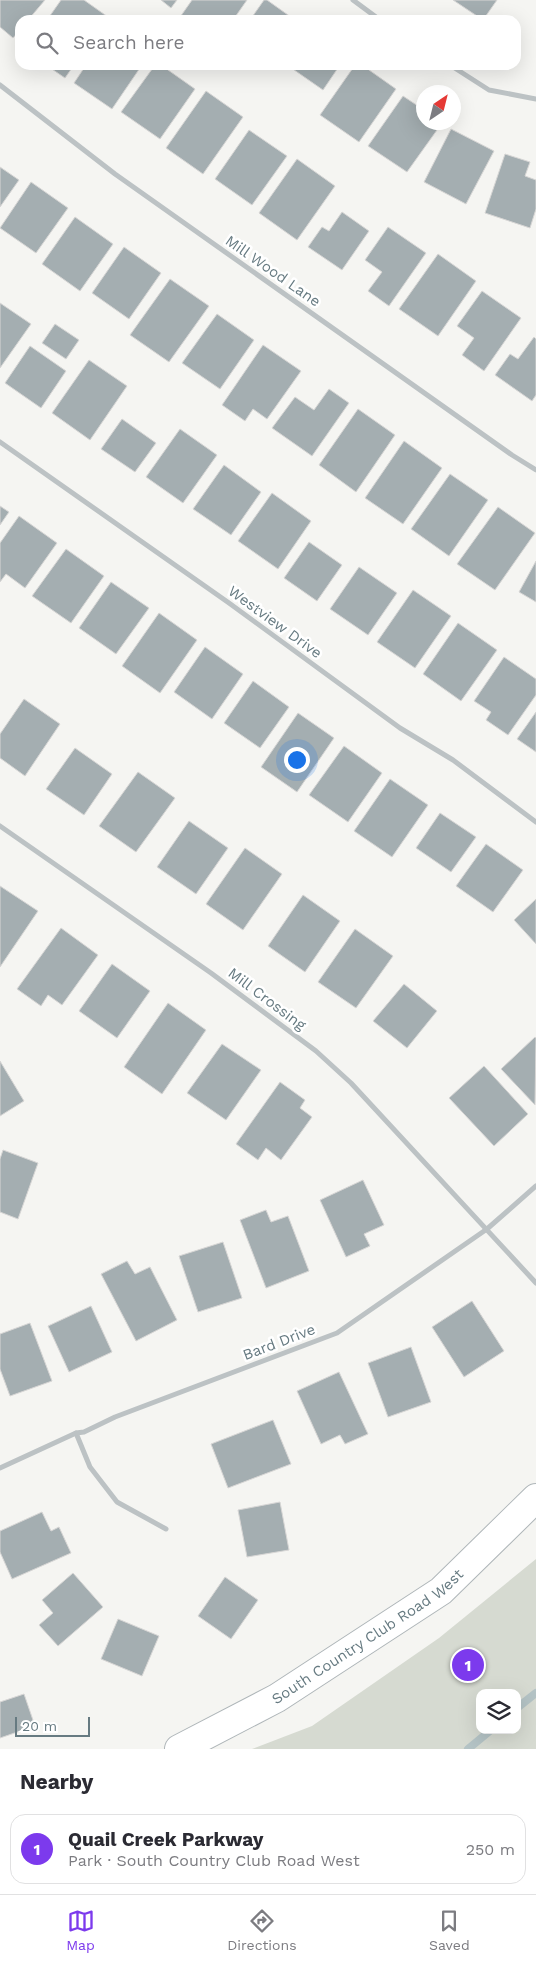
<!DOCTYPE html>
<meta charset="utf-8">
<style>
:root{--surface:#fff;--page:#f2f2f3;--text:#2b2b33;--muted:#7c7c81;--line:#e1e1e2;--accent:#7c3aed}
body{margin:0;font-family:"Work Sans",sans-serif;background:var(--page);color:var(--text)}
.controls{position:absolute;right:15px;bottom:15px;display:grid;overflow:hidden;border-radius:10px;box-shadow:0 5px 20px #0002}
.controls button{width:45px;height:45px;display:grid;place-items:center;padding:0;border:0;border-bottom:1px solid var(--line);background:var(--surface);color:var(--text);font:25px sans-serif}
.compass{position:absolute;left:416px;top:85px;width:45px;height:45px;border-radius:50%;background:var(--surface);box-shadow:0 5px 20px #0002;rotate:35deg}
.scale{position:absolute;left:15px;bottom:12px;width:75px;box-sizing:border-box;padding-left:5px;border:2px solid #667a81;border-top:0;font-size:14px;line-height:18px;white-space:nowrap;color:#667a81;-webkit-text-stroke:4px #fff;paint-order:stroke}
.you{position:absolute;left:296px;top:759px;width:18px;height:18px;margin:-12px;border:4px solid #fff;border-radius:50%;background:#1a73e8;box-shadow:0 0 0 8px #1a73e833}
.badge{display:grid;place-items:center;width:32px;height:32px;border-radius:50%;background:var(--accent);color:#fff;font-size:16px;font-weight:700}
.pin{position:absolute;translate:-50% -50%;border:2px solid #fff;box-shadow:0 1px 5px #0006}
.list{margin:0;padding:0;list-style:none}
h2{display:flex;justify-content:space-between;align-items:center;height:65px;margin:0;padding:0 20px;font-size:21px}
h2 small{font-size:16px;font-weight:400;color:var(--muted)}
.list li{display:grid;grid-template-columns:32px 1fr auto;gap:15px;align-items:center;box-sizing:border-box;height:70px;margin:0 10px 10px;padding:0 10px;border:1px solid var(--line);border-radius:15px}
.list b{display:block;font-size:19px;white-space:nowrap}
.list p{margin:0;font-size:16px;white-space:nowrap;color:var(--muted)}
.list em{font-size:16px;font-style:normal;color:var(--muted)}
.icon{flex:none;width:28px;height:28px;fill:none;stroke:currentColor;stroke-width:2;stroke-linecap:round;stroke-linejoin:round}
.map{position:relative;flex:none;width:536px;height:1749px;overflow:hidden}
.search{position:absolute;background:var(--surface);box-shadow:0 5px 20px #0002;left:15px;right:15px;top:15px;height:55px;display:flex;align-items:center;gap:12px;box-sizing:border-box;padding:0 18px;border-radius:15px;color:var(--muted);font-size:19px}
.sheet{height:145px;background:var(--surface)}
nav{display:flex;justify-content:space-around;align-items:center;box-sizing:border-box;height:70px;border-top:1px solid var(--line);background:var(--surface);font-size:14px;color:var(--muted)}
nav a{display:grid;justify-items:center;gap:2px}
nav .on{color:var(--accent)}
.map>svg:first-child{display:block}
</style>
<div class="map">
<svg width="536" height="1749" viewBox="0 0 536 1749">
<rect width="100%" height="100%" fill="#f5f5f2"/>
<!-- green -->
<path fill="#d6dad1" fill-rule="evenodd" d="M536,1559V1749H252L312,1726L439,1638ZM480,1693H517V1730H480Z"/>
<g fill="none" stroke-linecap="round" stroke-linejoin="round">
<!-- stream -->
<g stroke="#b4c3c5" stroke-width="8">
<path d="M517,1708L536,1693"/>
<path d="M468,1749L491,1730"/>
</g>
</g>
<!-- building -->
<g fill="#a4aeb1" stroke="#d7d6d5">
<path d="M0,0H45L28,20H20V30L13,38L0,27Z"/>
<path d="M61,0H84L108,17L105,20H47Z"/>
<path d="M161,0H177L171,8Z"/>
<path d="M192,0H247L233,20H178Z"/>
<path d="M264,0H267L295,20H250Z"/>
<path d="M453,0H497L483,20Z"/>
<path d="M46,65H74L65,78Z"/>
<path d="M86,65H142L112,109L74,83Z"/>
<path d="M155,65H161L195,89L160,139L121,112Z"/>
<path d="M287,65H340L323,90Z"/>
<path d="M355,65H362L396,89L359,142L320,115Z"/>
<path d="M206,91L243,117L203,174L166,148Z"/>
<path d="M403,96L424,110V122L442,123L407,172L368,146Z"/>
<path d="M451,129L494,151L466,204L424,182Z"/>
<path d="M249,130L287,156L252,205L215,179Z"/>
<path d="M505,154L530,162L525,176L536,180V209L530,228L485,213Z"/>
<path d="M297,159L335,186L297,240L259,213Z"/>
<path d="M0,167L19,180L0,207Z"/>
<path d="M31,182L68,208L36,253L0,228Z"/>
<path d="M342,212L369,231L342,270L308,247L322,227L329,231Z"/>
<path d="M75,217L113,244L80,291L42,264Z"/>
<path d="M388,227L426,253L389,306L368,291L382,272L365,260Z"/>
<path d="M124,247L161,273L129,319L92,293Z"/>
<path d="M438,254L476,281L438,336L399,309Z"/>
<path d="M170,279L209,306L169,362L130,335Z"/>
<path d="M482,291L521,318L484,371L462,355L474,338L457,326Z"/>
<path d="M0,303L31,324L0,368Z"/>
<path d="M217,314L254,340L220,389L182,363Z"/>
<path d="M55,324L79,340L66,359L42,343Z"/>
<path d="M534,337L536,339V395L532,401L495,375L510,354L518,359Z"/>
<path d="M263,345L301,371L267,419L253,409L245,421L222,405Z"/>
<path d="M30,346L66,371L41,408L5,383Z"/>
<path d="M89,360L127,386L90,440L52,413Z"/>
<path d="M329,389L349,403L312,456L272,428L295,397L314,410Z"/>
<path d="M358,409L395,435L356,492L319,465Z"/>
<path d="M122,419L156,443L135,472L101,449Z"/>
<path d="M180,429L217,455L183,503L146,477Z"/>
<path d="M404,441L442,468L403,524L365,498Z"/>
<path d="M224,465L261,492L231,535L193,509Z"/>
<path d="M450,474L488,500L449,556L411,529Z"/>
<path d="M272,493L311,521L278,569L238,541Z"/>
<path d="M0,506L9,512L0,525Z"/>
<path d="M498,507L535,533L495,590L457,564Z"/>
<path d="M19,516L57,543L25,588L6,574L0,582V543Z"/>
<path d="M309,542L342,565L317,601L284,578Z"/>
<path d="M66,549L104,576L71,623L32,596Z"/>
<path d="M536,561V602L519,592Z"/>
<path d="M359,567L397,593L368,635L330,609Z"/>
<path d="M111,582L149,608L116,654L79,628Z"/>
<path d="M413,590L451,616L415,668L377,642Z"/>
<path d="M159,613L197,640L160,693L122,666Z"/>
<path d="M458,623L497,650L461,701L423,674Z"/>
<path d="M205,647L243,674L212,719L174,692Z"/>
<path d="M504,657L536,679V695L508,735L486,720L491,712L474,701Z"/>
<path d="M253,681L289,707L260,748L224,723Z"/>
<path d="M24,699L60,724L25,776L0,758V734Z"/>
<path d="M536,712V752L517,739Z"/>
<path d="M298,713L334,738L297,792L261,767Z"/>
<path d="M344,746L382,773L348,822L309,795Z"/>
<path d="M75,748L112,774L84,815L46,789Z"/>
<path d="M138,772L175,798L136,852L99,826Z"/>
<path d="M390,779L428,805L392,857L354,831Z"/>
<path d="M440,813L476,837L451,872L416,848Z"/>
<path d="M189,821L228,848L196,894L157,867Z"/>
<path d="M486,844L523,870L493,912L456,886Z"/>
<path d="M245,848L282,874L243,930L206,904Z"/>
<path d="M0,886L38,911L0,967Z"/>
<path d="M303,895L340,921L305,972L268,946Z"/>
<path d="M536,899V944L514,920Z"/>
<path d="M61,928L98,955L62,1005L48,995L41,1006L17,989Z"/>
<path d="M355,929L393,956L356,1008L318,982Z"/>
<path d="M112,964L150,991L117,1038L79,1011Z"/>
<path d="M404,984L437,1011L407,1048L373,1021Z"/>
<path d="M168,1003L206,1030L162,1094L124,1067Z"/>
<path d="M535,1037L536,1038L535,1105L501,1069Z"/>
<path d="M222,1044L261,1070L226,1120L187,1093Z"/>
<path d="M0,1061L24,1101L0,1116Z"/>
<path d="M484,1066L528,1114L494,1146L449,1098Z"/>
<path d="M280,1082L305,1100L300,1108L312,1117L281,1160L266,1148L258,1160L236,1144Z"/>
<path d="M3,1150L38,1163L18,1219L0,1212V1159Z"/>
<path d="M363,1180L384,1225L364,1234L370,1246L346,1257L320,1200Z"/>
<path d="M266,1210L271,1222L288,1216L309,1271L266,1288L240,1220Z"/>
<path d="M223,1242L242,1298L198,1312L179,1256Z"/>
<path d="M127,1261L135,1274L150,1267L177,1320L136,1341L101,1274Z"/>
<path d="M472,1301L504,1351L464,1377L432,1327Z"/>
<path d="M91,1306L112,1352L69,1372L48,1326Z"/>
<path d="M30,1323L52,1381L10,1396L0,1369V1334Z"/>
<path d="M411,1347L431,1402L388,1417L368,1363Z"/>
<path d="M339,1372L368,1434L345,1444L340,1435L321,1444L297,1391Z"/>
<path d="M273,1420L291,1464L228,1488L211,1444Z"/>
<path d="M280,1502L289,1550L247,1557L238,1510Z"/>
<path d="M42,1512L51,1531L59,1527L71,1553L12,1579L0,1552V1531Z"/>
<path d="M73,1573L103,1607L58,1646L39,1625L53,1613L42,1600Z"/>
<path d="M225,1577L258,1600L231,1639L198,1616Z"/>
<path d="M118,1619L159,1636L142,1676L101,1659Z"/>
<path d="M24,1694L35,1726L0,1738V1702Z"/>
</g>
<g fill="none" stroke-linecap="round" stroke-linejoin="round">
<defs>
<g id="secondary">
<path id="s1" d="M179,1749L277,1698L441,1591L536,1498"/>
</g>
</defs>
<!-- secondary casing -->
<use href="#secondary" stroke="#afb6b9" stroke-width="30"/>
<!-- street -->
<g stroke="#bcc2c4" stroke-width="5">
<path d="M353,0L380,20"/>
<path d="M450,65L489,90L536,99"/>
<path d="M0,85L115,174L512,455L536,470"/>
<path d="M0,442L229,603L400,728L453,760L536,822"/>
<path d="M0,826L211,973L316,1051L351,1083L536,1283"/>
<path d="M76,1433L90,1467L117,1502L166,1529"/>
<path d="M0,1468L76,1433L84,1432L115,1417L337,1333L487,1229L536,1186"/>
</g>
<!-- secondary -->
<use href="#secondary" stroke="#fff" stroke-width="28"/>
</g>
<g text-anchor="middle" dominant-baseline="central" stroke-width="5" stroke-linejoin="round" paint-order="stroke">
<!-- street labels -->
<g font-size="15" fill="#667a81" stroke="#fff">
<text transform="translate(273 271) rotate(35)">Mill Wood Lane</text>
<text transform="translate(275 622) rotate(36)">Westview Drive</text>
<text transform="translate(267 999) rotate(37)">Mill Crossing</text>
<text transform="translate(279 1342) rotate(-21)">Bard Drive</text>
<text stroke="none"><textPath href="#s1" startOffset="220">South Country Club Road West</textPath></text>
</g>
</g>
</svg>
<div class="controls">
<button><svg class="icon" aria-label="layers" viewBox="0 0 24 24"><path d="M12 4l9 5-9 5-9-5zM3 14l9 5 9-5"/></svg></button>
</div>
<svg class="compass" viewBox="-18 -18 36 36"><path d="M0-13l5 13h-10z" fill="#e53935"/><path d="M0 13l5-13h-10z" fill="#7c7c81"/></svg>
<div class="scale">20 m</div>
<div class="you"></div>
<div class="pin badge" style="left:468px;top:1665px">1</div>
<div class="search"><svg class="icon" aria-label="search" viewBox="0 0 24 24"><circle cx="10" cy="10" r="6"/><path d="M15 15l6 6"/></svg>Search here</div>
</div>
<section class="sheet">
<h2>Nearby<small></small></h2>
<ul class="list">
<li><span class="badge">1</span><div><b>Quail Creek Parkway</b><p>Park · South Country Club Road West</p></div><em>250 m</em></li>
</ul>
</section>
<nav>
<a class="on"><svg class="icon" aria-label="map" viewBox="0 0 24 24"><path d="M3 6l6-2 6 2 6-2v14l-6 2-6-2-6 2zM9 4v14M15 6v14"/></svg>Map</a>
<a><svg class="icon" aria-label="directions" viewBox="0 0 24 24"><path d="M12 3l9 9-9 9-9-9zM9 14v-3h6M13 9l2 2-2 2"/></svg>Directions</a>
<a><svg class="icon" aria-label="saved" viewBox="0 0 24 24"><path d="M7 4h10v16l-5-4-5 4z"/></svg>Saved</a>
</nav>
